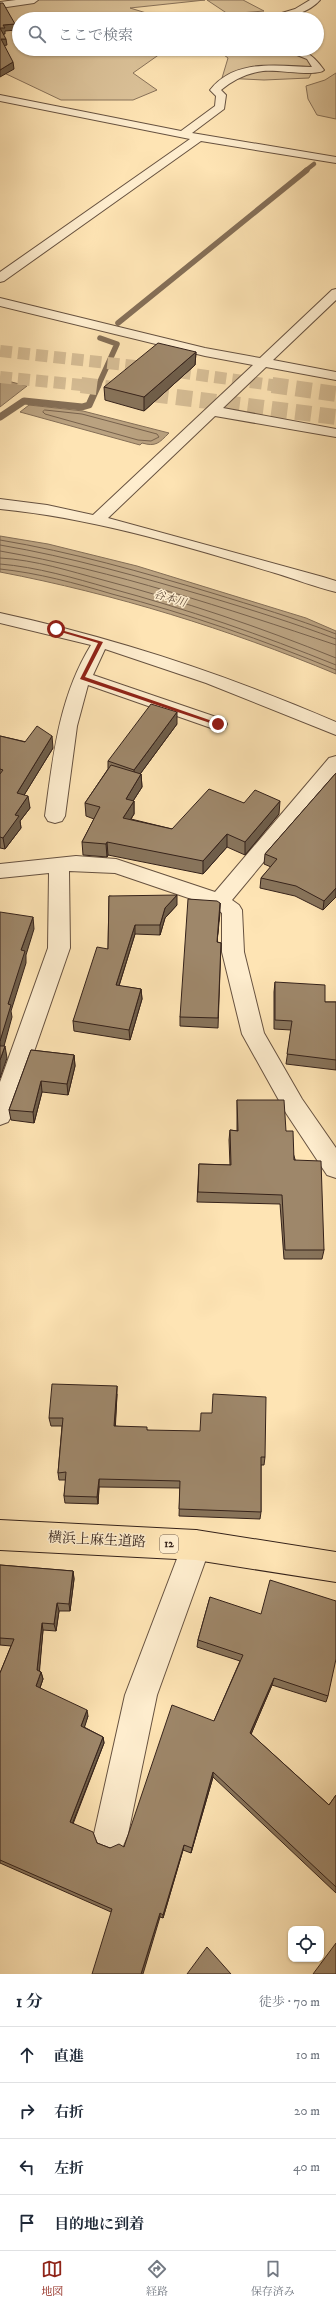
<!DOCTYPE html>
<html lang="ja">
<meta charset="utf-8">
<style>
:root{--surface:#fff;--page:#f6f6f7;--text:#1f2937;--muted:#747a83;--line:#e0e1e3;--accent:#8f2418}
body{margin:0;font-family:"IM FELL DW Pica","Noto Serif JP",serif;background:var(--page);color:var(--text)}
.controls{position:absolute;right:12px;bottom:12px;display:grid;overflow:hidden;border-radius:8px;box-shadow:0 1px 3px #0004}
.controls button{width:36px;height:36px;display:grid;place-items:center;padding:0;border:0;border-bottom:1px solid var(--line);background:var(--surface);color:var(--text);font:20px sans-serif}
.stop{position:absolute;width:12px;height:12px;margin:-9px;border:3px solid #8f2418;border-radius:50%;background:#fff}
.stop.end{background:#8f2418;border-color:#fff;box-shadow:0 1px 4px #0008}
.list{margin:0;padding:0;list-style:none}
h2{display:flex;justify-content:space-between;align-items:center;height:52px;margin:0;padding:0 16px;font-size:17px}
h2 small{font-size:13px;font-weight:400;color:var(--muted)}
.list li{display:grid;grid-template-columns:26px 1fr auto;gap:12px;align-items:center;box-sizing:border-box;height:56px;padding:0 16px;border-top:1px solid var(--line)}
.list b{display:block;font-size:15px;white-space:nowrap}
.list em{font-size:13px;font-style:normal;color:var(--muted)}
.icon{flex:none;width:22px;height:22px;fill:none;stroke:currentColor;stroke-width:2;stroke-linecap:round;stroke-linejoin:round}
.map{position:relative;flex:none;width:336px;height:1974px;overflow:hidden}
.search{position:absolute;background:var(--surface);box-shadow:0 1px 3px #0004;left:12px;right:12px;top:12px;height:44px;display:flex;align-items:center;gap:10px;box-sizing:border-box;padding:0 14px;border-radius:22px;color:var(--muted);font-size:15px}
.sheet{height:276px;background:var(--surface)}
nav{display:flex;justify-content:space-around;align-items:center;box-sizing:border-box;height:56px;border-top:1px solid var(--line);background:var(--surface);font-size:11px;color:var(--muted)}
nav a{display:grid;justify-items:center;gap:2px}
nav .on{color:var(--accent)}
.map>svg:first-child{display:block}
</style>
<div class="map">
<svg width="336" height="1974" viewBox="0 0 336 1974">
<rect width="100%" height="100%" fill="#fee4b4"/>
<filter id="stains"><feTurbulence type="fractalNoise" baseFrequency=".005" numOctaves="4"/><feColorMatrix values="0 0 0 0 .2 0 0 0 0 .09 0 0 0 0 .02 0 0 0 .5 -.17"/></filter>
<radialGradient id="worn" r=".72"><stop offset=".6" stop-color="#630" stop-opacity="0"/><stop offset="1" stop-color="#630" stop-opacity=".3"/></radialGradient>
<!-- green -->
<g fill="#dcc39a" stroke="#88725a">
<path d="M21,0H205L130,8L166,19H19V49H167L133,73L157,90L133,100H61L0,71V4Z"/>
<path d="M207,0H243L264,11L228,14Z"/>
<path d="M207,49H284L306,57L314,68L309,78L264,80L222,78L228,58L220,52Z"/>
<path d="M336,73V119L317,115L308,99L306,86L325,80Z"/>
</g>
<!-- water -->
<g fill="#baa280" stroke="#856f57">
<path d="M0,379L27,386L0,407Z"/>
<path d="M29,405L83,411L169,433C159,443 156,447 142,443L140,445L20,412Z"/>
<path d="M0,536L48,544L137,566L306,618L336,631V674C228,629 115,594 0,572Z"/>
</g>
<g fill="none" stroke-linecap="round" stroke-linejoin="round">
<!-- shore -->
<g stroke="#78624d" stroke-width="1">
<path d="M45,410L82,414L157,434L159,437L151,441L138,440L45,414L43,412Z"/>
<path d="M0,540C72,552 142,572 212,593C254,606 295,618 336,634"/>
<path d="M0,545C71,557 140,577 209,597C252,610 294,623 336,639"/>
<path d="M0,551C115,571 225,608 336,645"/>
<path d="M0,558C36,560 69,571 103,580C183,601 260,627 336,658"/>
<path d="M0,564C37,567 74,578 109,588C187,609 262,635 336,665"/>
<path d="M0,569C38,573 75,583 112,594C189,614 263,640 336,670"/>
</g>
<!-- stream-far2 -->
<path stroke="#856f57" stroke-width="4.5" d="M305,171L314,164"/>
<!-- stream-far1 -->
<g stroke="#856f57" stroke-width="5.5">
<path d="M118,323L307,170"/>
<path d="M98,386L117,344L100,338"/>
</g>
<!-- stream -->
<path stroke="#856f57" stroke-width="7" d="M0,417L24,401L82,407L89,405L98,385"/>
<!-- highway-tunnel-far1 -->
<g stroke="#d6bd95" stroke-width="12" stroke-dasharray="12 6" stroke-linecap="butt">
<path d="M0,351L135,366L279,386"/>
<path d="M0,377L91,386"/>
</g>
<!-- highway-tunnel -->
<g stroke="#d6bd95" stroke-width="16" stroke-dasharray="16 8" stroke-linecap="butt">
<path d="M81,385L336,417"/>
<path d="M272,385L336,394"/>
</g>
<defs>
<g id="minor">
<path d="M16,0H38L34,3L0,8V2Z"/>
<path d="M310,0H320C307,15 282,19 262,19L295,9Z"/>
<path d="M282,49C304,49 311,52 324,70C317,77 276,69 263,71C247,73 233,80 221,90L226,95L224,109L192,133L336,157V163L201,141L4,281L0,282V272L190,139L0,101V95L181,131L215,106L216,96L210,90C235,58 279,66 312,67L307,59Z"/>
<path d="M336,289V300L273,360L336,372V380L266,367L223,408L336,429V437L215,416L108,518L323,577L336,581V592C315,587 295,579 275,573C185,546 93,518 0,509V499L47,505L93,515L253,365L205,356L0,306V298L205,348L260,358L332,290Z"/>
<path d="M0,613C116,638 227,675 336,722V735L206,683L105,649L93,675L225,720L227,724L225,728L218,730L211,728L88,685L77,726L65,816L62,821L55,823L48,821L45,816C53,756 59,697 91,645L0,623Z"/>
<path d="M336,756V775L232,900L239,905L242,910L244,952L264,1033L302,1099L336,1148V1178L327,1175L286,1113L242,1034L222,952V913L212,906L115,873L69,871L70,948L12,1115L8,1122L0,1125V1082L48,948L49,873L0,878V864L76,856L116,859L215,892L329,758Z"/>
<path d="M196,1530L206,1535L211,1545L157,1695L128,1834L123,1846L111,1851L99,1846L94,1834L125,1695L186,1535Z"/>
</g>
<path id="major" d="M0,1520L196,1530L336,1552V1582L196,1560L0,1550Z"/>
</defs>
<!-- minor casing -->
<use href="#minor" stroke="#675240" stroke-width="2"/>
<!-- major casing -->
<use href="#major" stroke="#35221a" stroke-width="2"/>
<!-- minor -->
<use href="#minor" fill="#feedce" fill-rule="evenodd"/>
<!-- major -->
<use href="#major" fill="#fee4b4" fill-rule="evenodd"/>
</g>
<!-- wall -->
<g fill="#88745b" stroke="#35221a">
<path d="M196,352L195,365L144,411L105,400L104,387Z"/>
<path d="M177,724L140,774H141L142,787L133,801H134V814L131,819L172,829L244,803L279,814L245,855L227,847L203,874L108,855L107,857L83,855L82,842L94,819L86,816L85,803L108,769V761Z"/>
<path d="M0,736L53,748L24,795L30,808L20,821L21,828L5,849L0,848Z"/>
<path d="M336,773V897L323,910L295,896L260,888L261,878L271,867L264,864L265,854Z"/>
<path d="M109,896L177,905L165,918L160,935L135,934L119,986L141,989L142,999L130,1040L74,1031L73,1021L108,949Z"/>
<path d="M220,903L217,942L221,943L218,1028L180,1026V1017Z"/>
<path d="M275,982L325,1002H336V1070L286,1064L291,1030L274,1029V992Z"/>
<path d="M31,1050L74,1055L75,1066L68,1095L42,1092L34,1123L11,1120L9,1110Z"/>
<path d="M237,1100L286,1131L324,1250L322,1259H284L280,1204L197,1202L199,1164L230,1165L229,1140L230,1130L237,1131Z"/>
<path d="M117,1394L115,1426L147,1430L265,1457L264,1465H261V1512L260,1519L179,1516L180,1488L99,1487L98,1504L65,1503L64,1496L66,1480H59L58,1473L62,1426H51L49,1418Z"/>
<path d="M0,1565L73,1571L74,1579L70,1611H59L56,1631L43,1630L39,1671L41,1672L43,1679L40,1688L88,1716L84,1727L103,1737L104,1743L73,1824L97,1843L110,1848L124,1847L214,1721L240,1661L197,1647L198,1640L210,1597L328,1696L326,1702L272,1685L251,1734L329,1805L336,1795V1893L213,1777L191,1853L183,1850L163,1918L160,1917L111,1912L0,1863V1673L11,1646L0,1645Z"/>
</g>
<!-- shaded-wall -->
<g fill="#6f5e4a" stroke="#35221a">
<path d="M15,24L16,30L5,31V34L0,35V28L3,25Z"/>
<path d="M1,39H6L7,45L2,46Z"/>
<path d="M13,62L14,69L0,77V70Z"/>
<path d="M196,352L195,365L144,411V397Z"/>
<path d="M177,712V724L135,781L134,770Z"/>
<path d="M52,736L53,748L18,805L17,793Z"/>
<path d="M141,774L142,787L126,812V799Z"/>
<path d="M28,796L30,808L20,821L21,828L5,849L3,838L15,815Z"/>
<path d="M134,801V814L123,831V818Z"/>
<path d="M280,801L279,814L245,855V842Z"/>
<path d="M227,834V847L203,874V861Z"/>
<path d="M107,842L108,855L107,857L106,844Z"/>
<path d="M336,888V897L323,910L324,901Z"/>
<path d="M177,895V905L165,918L160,935V925L165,908Z"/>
<path d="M220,903V913L216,952L217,942Z"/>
<path d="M33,917L34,929L26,955V963L11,1011L12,1017L1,1057L0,1041L8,1004L21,950Z"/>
<path d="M135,925V934L116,995V985Z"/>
<path d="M141,989L142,999L130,1040L129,1030Z"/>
<path d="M5,1046L7,1058L0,1078V1060Z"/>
<path d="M74,1055L75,1066L68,1095L67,1084Z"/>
<path d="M41,1081L42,1092L34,1123L33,1112Z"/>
<path d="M117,1386V1394L115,1434L114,1426Z"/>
<path d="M99,1479V1487L98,1504L97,1497Z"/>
<path d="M73,1571L74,1579L70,1611L69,1604Z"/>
<path d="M57,1603L59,1611L56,1631L54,1624Z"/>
<path d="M42,1623L43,1630L39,1677L37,1670Z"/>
<path d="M41,1672L43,1679L38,1693L36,1686Z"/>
<path d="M274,1678L272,1685L249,1739L250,1733Z"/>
<path d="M87,1710L88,1716L83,1732L81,1726Z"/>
<path d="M103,1737L104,1743L71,1827L70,1822Z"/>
<path d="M213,1772V1777L191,1853L192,1848Z"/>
<path d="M184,1845L183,1850L163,1918V1915Z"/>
<path d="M160,1913V1917L143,1974H141Z"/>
</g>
<!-- building -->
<g fill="#9e876a" stroke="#35221a">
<path d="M0,3H3L15,24L3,25L5,28H0Z"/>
<path d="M0,28L6,39H1L13,62L0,70Z"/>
<path d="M158,343L196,352L144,397L104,387Z"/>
<path d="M151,704L177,712L134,770L108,761Z"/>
<path d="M37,726L52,736L17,793L28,796L15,815L19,816L3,838L0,837V774L3,770L0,769V736L25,742Z"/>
<path d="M111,765L141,774L126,799L134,801L123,818L172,829L209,789L244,803L255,790L280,801L245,842L227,834L203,861L107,842L106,844L82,842L100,807L85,803Z"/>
<path d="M336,773V888L324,901L296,886L261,878L277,859L265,854Z"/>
<path d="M177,895L165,908L160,925H135L116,985L141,989L129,1030L73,1021L97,947L108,949L109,896Z"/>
<path d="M188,899L217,901L220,903L217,942L221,943L218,1018L180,1017Z"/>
<path d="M0,912L33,917L21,950L25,951L8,1004L11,1005L0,1041Z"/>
<path d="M275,982L325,985V1002H336V1060L287,1054L292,1021L275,1020Z"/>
<path d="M0,1046H5L0,1060Z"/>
<path d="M31,1050L74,1055L67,1084L41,1081L33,1112L9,1110Z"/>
<path d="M237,1100H284L286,1131H293L294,1160L321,1161L324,1250H285L282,1195L198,1192L199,1164L231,1165L230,1130L238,1131Z"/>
<path d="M52,1384L117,1386L114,1426L147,1427V1430L200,1431L201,1413H212L213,1394L266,1397L265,1457H261V1512L179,1509L180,1481L99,1479L97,1497L64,1496L66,1472L58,1473L63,1418H49Z"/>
<path d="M0,1565L73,1571L69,1604L57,1603L54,1624L42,1623L37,1670L41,1672L36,1686L87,1710L81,1726L103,1737L70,1822L93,1832L97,1843L110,1848L119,1844L124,1847L172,1705L214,1721L243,1655L198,1640L210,1597L261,1614L270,1580L336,1601V1659L328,1696L274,1678L250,1733L329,1805L336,1795V1887L213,1772L192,1848L184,1845L163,1915L160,1913L141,1974H92L112,1909L0,1860V1673L14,1639L0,1638Z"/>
<path d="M336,1943V1974H313Z"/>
<path d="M207,1947L231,1974H187Z"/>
</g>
<!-- route -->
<path fill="#8f2418" d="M54,628L103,642L85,677L221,724L216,725L80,679L98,643L54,630Z"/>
<g text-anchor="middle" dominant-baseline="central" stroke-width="3" stroke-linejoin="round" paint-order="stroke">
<!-- far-water labels -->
<g font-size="11" font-style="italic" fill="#644f3e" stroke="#feedce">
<text transform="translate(170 599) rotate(16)">谷本川</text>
</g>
<!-- shield labels -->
<rect fill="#feedce" stroke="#715f50" stroke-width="1" x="160" y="1535" width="18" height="18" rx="3"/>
<g font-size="11" font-weight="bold" fill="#35221a">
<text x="169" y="1544">12</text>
</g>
<!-- near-street labels -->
<g font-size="14" fill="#35221a" stroke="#feedce">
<text transform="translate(97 1540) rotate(3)">横浜上麻生道路</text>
</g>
</g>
<rect width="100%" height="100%" filter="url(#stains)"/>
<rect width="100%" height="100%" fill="url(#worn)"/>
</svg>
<div class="controls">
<button><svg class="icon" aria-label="locate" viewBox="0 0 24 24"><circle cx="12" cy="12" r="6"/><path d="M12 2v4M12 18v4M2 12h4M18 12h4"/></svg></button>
</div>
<div class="stop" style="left:56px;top:629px"></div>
<div class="stop end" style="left:218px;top:724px"></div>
<div class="search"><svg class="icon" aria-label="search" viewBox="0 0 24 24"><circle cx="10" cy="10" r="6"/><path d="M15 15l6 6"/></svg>ここで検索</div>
</div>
<section class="sheet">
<h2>1 分<small>徒歩 · 70 m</small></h2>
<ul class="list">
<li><svg class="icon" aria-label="ahead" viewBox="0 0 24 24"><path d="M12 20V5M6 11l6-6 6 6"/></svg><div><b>直進</b></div><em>10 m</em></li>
<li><svg class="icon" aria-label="right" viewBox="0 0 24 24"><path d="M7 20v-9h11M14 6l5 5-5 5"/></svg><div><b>右折</b></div><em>20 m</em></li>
<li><svg class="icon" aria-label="left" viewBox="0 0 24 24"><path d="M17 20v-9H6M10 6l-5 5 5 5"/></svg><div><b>左折</b></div><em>40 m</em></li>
<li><svg class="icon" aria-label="arrive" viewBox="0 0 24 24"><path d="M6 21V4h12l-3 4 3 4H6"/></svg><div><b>目的地に到着</b></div></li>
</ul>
</section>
<nav>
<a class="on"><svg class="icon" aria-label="map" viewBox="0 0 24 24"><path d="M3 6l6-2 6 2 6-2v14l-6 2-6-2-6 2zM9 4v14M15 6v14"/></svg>地図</a>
<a><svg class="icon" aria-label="directions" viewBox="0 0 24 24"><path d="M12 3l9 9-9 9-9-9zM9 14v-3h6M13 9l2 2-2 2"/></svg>経路</a>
<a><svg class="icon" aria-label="saved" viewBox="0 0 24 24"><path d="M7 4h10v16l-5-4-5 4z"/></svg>保存済み</a>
</nav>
